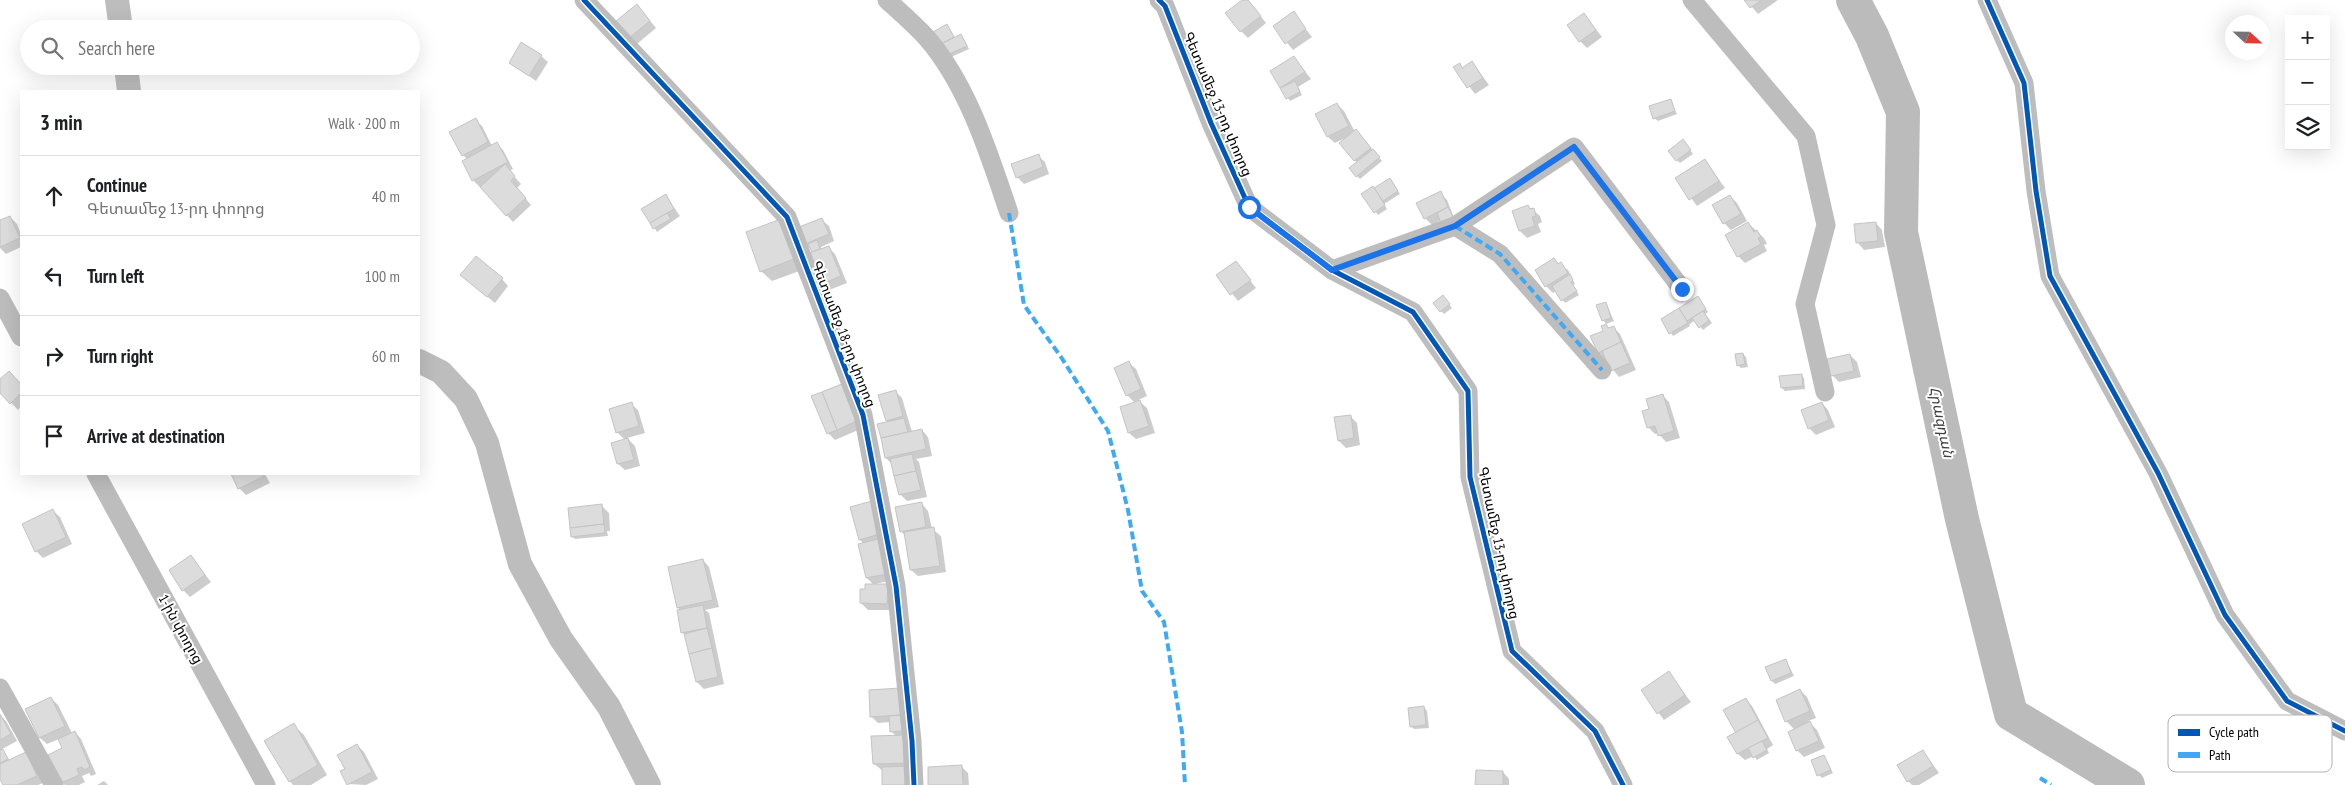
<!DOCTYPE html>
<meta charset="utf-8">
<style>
:root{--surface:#fff;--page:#f2f2f2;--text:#202124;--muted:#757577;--line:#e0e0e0}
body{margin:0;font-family:"PT Sans Narrow","Noto Sans Armenian",sans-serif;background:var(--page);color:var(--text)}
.controls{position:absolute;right:15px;top:15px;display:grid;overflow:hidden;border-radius:0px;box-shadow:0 5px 20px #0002}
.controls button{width:45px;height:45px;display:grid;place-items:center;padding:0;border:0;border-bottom:1px solid var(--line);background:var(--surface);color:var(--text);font:25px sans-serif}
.compass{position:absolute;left:2225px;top:15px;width:45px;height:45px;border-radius:50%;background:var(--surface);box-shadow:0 5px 20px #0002;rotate:112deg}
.stop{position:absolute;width:15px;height:15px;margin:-11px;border:4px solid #1a73e8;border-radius:50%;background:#fff}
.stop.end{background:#1a73e8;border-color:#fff;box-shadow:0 1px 5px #0008}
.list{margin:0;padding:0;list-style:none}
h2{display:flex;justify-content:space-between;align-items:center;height:65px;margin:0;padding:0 20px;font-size:21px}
h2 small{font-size:16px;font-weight:400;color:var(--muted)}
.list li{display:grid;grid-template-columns:32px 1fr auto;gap:15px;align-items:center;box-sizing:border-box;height:80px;padding:0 20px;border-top:1px solid var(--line)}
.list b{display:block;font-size:19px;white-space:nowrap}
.list p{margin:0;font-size:16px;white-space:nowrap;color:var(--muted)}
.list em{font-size:16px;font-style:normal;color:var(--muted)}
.icon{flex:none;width:28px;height:28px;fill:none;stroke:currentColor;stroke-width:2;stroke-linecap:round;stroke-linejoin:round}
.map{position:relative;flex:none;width:2345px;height:785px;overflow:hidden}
.search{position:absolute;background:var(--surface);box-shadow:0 5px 20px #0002;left:20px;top:20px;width:400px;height:55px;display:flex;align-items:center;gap:12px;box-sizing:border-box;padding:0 18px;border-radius:28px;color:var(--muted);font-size:19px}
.panel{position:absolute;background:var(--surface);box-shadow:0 5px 20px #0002;left:20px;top:90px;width:400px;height:385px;border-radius:0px}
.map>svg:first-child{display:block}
</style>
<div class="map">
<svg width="2345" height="785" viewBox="0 0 2345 785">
<rect width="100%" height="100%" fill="#fff"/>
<!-- shadow -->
<g fill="#0003">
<path d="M1244,0H1247L1252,5L1266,23L1248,38L1241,31Z"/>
<path d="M1746,0H1778L1758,14Z"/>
<path d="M643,12L656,28L637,44L630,37Z"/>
<path d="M1293,13L1312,37L1293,50L1274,27Z"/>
<path d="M1584,14L1602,37L1587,48L1580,41Z"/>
<path d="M947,26L955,38L961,36L964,39L969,49L949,58L934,33Z"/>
<path d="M541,56L548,62L536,81L510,63Z"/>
<path d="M1294,57L1311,79L1298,87L1302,95L1290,101L1271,72Z"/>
<path d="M1472,62L1489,85L1475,94L1455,68L1459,65L1463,69Z"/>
<path d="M1670,100L1677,114L1658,121L1654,118Z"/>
<path d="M1337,104L1344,111L1355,132L1356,131L1363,138L1382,161L1360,179L1357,176V163L1341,143L1345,138L1335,143L1328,137Z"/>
<path d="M475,120L482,126L492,146L496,143L503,150L513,169L509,171L521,184L517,188L531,205L513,222L473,180L467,159L463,155Z"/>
<path d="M1686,144L1693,154L1680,163L1677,160Z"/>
<path d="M1038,156L1045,162L1049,174L1024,184L1017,177Z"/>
<path d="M1705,160L1725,188L1697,206L1676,178Z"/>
<path d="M1393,183L1400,194L1384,204L1387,209L1378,215L1363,194Z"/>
<path d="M1440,193L1447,200L1455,220H1442L1432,225L1425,218Z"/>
<path d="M666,196L680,216L657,232L643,209Z"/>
<path d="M1730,196L1737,203L1747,221L1731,230L1724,223Z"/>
<path d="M1528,206L1540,216L1542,222L1538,224L1541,232L1527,238L1520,231L1513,211Z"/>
<path d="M10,217L17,224L21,234V247L6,254L0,248V222Z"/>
<path d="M781,220L805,269L772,281L761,271Z"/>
<path d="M822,220L829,226L834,241L821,247L822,250L828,247L835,254L847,283L829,290L823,284L813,253L806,243Z"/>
<path d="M1748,223L1764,238L1767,244L1764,245L1767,251L1745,263L1738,256L1727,236Z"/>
<path d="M1876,223L1882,230L1885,247L1864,250L1858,243Z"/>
<path d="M1554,260L1568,270L1575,284L1573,285L1579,295L1565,303L1556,291L1553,293L1546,286L1537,271Z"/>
<path d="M1236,262L1256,288L1238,301L1218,276Z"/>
<path d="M502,279L508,286L495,303L469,282Z"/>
<path d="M1698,298L1708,312L1705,314L1712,323L1703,330L1695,320L1689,325L1690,326L1673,336L1662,319Z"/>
<path d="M1446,300L1452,308L1444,314L1441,311Z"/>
<path d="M1606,303L1614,321L1606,324L1603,320Z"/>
<path d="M1606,325L1610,329L1613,327L1620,334L1636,370L1619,377L1599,352Z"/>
<path d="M1743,354L1746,357L1748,367L1741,368L1738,365Z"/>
<path d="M1850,355L1857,362L1861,377L1839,382L1832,375Z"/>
<path d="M1129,363L1136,369L1147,396L1134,402L1127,395Z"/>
<path d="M9,372L21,385V406L18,410L0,391V381Z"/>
<path d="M1801,375L1804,378L1805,389L1785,391L1782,388Z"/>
<path d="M844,384L865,427L835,440L828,433Z"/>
<path d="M895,391L902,398L912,432L922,430L928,437L932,456L916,459L919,462L927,497L907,501L900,494L892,464L886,458L879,425L889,423L887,420Z"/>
<path d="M1662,395L1669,402L1680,438L1666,442L1658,433L1655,434L1648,427L1651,410Z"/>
<path d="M1140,402L1147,408L1155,433L1136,439L1129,433L1121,408Z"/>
<path d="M1822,403L1828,410L1835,427L1816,435L1809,428Z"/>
<path d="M631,404L638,410L645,433L627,438L635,446L640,466L625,470L618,464L625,440L617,432Z"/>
<path d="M1350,416L1357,423L1360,445L1346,448L1339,441Z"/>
<path d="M232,474H265L270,483L246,495L239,488Z"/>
<path d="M922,504L928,511L932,529L941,536L946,572L918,576L911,570L906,537L901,531Z"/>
<path d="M602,506L609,513L610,531H607L608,536L575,539L572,536Z"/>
<path d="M852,508L887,541L893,580L875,584L887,585L894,610H868L861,603L874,585L867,578L864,544L860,540Z"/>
<path d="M53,511L60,517L72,544L43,558L36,551Z"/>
<path d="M191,556L211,582L190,597L183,590Z"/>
<path d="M703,560L709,567L719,607L705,610L709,613L724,684L704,689L697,682L686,636L682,632L681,610L678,608Z"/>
<path d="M1786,660L1794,676L1775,684L1772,681Z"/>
<path d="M1669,673L1691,702L1664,720L1642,691Z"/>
<path d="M900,690L915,769L883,785V771L874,764L896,736L892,732L891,722L878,723L871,716Z"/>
<path d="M1800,690L1807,697L1816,718L1808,721L1817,730L1825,748L1804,757L1797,750L1795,730L1786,721Z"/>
<path d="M51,698L58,705L72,733L75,732L81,739L96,774L91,776L89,773L82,776L85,782L79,785H65L62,783L64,749L59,739L47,744L40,738L27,710Z"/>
<path d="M1745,699L1752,706L1773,745L1767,749L1769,753L1757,760L1754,756L1745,760L1738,754L1729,737L1737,733Z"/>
<path d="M1424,707L1427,711L1429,728L1414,729L1411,726Z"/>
<path d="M0,715L6,721L17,741L2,749L10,761L26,754L43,783L38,785H4L0,776Z"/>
<path d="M293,725L304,735L327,775L311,785H293L290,781Z"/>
<path d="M357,745L364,752L378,779L366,785L348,784L347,770Z"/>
<path d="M1923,751L1939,773L1919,785H1912L1908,781Z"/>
<path d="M1824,756L1833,773L1822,778L1819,775Z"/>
<path d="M962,767L968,773L969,785H930Z"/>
<path d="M1503,772L1509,779V785H1477Z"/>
<path d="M104,781L108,785H97Z"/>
</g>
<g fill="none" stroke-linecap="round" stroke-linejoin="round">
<!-- river -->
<path stroke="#bbb" stroke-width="34" d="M1853,0L1872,36L1903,112L1901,232L1962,519L2011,714L2128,785"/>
</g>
<!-- building -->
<g fill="#dcdcdc" stroke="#c4c4c4">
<path d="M1242,0H1248L1261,16L1240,32L1225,13Z"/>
<path d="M1744,0H1762L1750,8Z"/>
<path d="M637,4L650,21L629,38L616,21Z"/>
<path d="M1294,11L1306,29L1285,44L1273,26Z"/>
<path d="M1584,13L1596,30L1579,42L1567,25Z"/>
<path d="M947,24L954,37L939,45L933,32Z"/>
<path d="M961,34L967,46L945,56L939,45Z"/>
<path d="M521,42L542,55L529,76L509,63Z"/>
<path d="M1294,56L1305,72L1280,88L1270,71Z"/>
<path d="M1472,61L1483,78L1467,88L1453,67L1460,63L1462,68Z"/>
<path d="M1295,81L1300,92L1286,99L1280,88Z"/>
<path d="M1671,99L1675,111L1653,119L1649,106Z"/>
<path d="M1337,103L1349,126L1327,137L1315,114Z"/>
<path d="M476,118L488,142L462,156L449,132Z"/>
<path d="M1356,129L1371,148L1354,161L1339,143Z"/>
<path d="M1683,139L1691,150L1676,161L1668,151Z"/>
<path d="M497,142L508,162L472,181L462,161Z"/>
<path d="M1373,149L1380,157L1356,177L1349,168Z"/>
<path d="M1039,154L1043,167L1016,178L1011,164Z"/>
<path d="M1705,159L1719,181L1689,200L1675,178Z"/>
<path d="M505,164L515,176L511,181L526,198L506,216L480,187Z"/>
<path d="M1390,178L1398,191L1383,201L1374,188Z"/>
<path d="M1373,186L1385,205L1374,213L1361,194Z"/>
<path d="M1441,191L1448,207L1424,219L1416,203Z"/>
<path d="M666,194L674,209L650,223L641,209Z"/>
<path d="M1730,195L1741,214L1723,224L1712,205Z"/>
<path d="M1528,205L1530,209L1534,208L1536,216L1532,217L1535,226L1519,231L1512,211Z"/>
<path d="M1448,207L1453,217L1441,223L1437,213Z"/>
<path d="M667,213L671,219L653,229L650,223Z"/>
<path d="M10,216L20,238L0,247V220Z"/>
<path d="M822,218L829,234L805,244L799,227Z"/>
<path d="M781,219L796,258L760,272L746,232Z"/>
<path d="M1748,222L1754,232L1757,230L1761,237L1758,238L1761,244L1737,257L1725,235Z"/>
<path d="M1876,222L1878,241L1856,243L1854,224Z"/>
<path d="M817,240L820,249L812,252L808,244Z"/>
<path d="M829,246L841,276L822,284L809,253Z"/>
<path d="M476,256L503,278L487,297L460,275Z"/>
<path d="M1554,258L1558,264L1561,262L1568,273L1545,287L1535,270Z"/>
<path d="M1236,261L1251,280L1230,295L1216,275Z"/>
<path d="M1570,274L1573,280L1571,282L1577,291L1561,301L1552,286Z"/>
<path d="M1443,295L1450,304L1440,312L1433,303Z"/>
<path d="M1698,296L1706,309L1687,321L1679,308Z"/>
<path d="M1606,302L1611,318L1602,321L1596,305Z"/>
<path d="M1679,308L1688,323L1669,334L1661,319Z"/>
<path d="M1703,311L1709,320L1699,328L1692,318Z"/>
<path d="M1606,324L1608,328L1614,326L1621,342L1598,353L1590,336L1603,331L1601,326Z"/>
<path d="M1621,342L1630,363L1611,371L1602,351Z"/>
<path d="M1743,353L1745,364L1737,366L1735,354Z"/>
<path d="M1850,354L1854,371L1831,376L1827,359Z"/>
<path d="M1129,361L1141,389L1126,396L1114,368Z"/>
<path d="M9,371L21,384V393L10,404L0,393V379Z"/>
<path d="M1802,374L1803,386L1781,388L1779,376Z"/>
<path d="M844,383L859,420L837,430L822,392Z"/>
<path d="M896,390L903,416L886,421L878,395Z"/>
<path d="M822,392L837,430L827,434L811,396Z"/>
<path d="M1663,394L1674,431L1658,436L1655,426L1647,428L1642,411L1649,409L1646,399Z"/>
<path d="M1140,400L1149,426L1128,433L1120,407Z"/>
<path d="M632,402L639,426L616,433L609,409Z"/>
<path d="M1822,402L1829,420L1808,429L1801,410Z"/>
<path d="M1351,415L1354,438L1338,441L1334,417Z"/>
<path d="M904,418L908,432L881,438L877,424Z"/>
<path d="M922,429L926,449L885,458L881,438Z"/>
<path d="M628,438L634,460L617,464L611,443Z"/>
<path d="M912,454L916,471L894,476L890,459Z"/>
<path d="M916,471L921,490L899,495L894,476Z"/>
<path d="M231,474H263L264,476L238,489Z"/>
<path d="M872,501L880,534L859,540L850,507Z"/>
<path d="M922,502L926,527L900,532L895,507Z"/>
<path d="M602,504L604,524L570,528L568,508Z"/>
<path d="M53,509L66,537L35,552L22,524Z"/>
<path d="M604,524L605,533L571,537L570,528Z"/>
<path d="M934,527L940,566L910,570L904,532Z"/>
<path d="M878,539L887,574L866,578L858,544Z"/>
<path d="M191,555L205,575L182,591L169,570Z"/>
<path d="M703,559L713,600L677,608L668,567Z"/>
<path d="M865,584H888L887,604L860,603V589H865Z"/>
<path d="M703,605L707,628L681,633L677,610Z"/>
<path d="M707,628L712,648L689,654L684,634Z"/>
<path d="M712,648L718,677L696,682L689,654Z"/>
<path d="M1786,659L1791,673L1771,681L1765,667Z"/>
<path d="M1669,671L1685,695L1657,714L1641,690Z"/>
<path d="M900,688L901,715L870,717L869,690Z"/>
<path d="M1800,689L1810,711L1785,722L1776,700Z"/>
<path d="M51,697L65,726L39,738L25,709Z"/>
<path d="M1746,698L1758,720L1736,733L1723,710Z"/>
<path d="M1424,706L1426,725L1410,727L1408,708Z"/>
<path d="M0,714L11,734L0,740Z"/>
<path d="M901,715L902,731L890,732L889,716Z"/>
<path d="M1758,720L1768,738L1737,754L1727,737Z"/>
<path d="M1810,721L1819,741L1796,751L1788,732Z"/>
<path d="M294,723L318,765L289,782L264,741Z"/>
<path d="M75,731L90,767L84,770L82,767L77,769L79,775L61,783L48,755L62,748L58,739Z"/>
<path d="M908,735L909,763L873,764L871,736Z"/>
<path d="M1762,741L1767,750L1753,758L1748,748Z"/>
<path d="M357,744L372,772L347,785L340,771L345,769L337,755Z"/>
<path d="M3,749L8,759L0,763V750Z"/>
<path d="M1923,750L1933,766L1907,782L1897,765Z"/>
<path d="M26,752L37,776L17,785H3L0,779V764Z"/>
<path d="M1824,755L1831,770L1817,776L1811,760Z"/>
<path d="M962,765L963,785H928V767Z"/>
<path d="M907,766V785H882V767Z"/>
<path d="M1476,770L1503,771V785H1475Z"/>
</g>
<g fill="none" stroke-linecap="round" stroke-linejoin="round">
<!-- minor -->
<g stroke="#bdbdbd" stroke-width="19">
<path d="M584,0L787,217L863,415L896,586L912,741L914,785"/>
<path d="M887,0C900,12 914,24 926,37C968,85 989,154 1009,213"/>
<path d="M1159,0L1165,6L1211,123L1249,207L1332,270L1413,312L1468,391L1470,477L1512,651L1595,731L1623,785"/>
<path d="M1692,0L1806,136L1826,225L1805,304L1825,392"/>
<path d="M1987,0L2024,83L2036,191L2050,276L2158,473L2225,615L2287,701L2345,731"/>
<path d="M1455,226L1500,254L1602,370"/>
<path d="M1332,270L1455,226L1574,147L1682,289"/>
<path d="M0,298L21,337"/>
<path d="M96,474L266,785"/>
<path d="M0,688L54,785"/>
</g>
<!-- tertiary -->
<g stroke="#bdbdbd" stroke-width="24">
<path d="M117,0L121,29"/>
<path d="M126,66L129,91"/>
<path d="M419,361L441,372L466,399L487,443L520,564L561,639L609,707L649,785"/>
</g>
<!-- quiet -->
<g stroke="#3fa9f5" stroke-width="4" stroke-dasharray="8 4" stroke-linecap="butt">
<path d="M1009,213L1024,305L1061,357L1108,431L1128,510L1142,591L1164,622L1182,732L1185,785"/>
<path d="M1455,226L1500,254L1602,370"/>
<path d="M1332,270L1455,226L1574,147L1682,289"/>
<path d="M2040,778L2051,785"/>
</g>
<defs>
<g id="cycleway">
<path d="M584,0L787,217L863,415L896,586L912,741L914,785"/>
<path d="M1159,0L1165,6L1211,123L1249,207L1332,270L1413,312L1468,391L1470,477L1512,651L1595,731L1623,785"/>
<path d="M1987,0L2024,83L2036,191L2050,276L2158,473L2225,615L2287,701L2345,731"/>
</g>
</defs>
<!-- cycleway casing -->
<use href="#cycleway" stroke="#fff" stroke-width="8"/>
<!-- cycleway -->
<use href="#cycleway" stroke="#0057b8" stroke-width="5"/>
</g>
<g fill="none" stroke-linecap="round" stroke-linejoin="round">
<!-- route -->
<path stroke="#1a73e8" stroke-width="6" d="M1249,207L1332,270L1455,226L1574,147L1682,289"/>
</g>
<g text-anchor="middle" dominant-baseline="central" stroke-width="4" stroke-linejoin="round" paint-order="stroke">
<!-- street labels -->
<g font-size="14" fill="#000" stroke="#fff">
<text transform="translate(1218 104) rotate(67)">Գետամեջ 13-րդ փողոց</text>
<text transform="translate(844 334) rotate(69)">Գետամեջ 18-րդ փողոց</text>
<text transform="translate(1499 543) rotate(78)">Գետամեջ 13-րդ փողոց</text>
<text transform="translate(181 629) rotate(61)">1-ին փողոց</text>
</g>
<!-- water labels -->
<g font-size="15" font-style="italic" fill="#3f3f3f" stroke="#fff">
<text transform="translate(1942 422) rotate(78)">Հրազդան</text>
</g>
</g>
<!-- legend -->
<rect x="2168" y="715" width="164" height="57" rx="8" fill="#fff" stroke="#b2b2b2" stroke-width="1"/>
<rect x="2178" y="729" width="22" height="7" fill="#0057b8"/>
<rect x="2178" y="752" width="22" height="6" fill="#3fa9f5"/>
<g font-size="14" fill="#000">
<text x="2209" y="737">Cycle path</text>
<text x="2209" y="760">Path</text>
</g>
</svg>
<div class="controls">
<button>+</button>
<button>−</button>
<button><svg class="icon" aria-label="layers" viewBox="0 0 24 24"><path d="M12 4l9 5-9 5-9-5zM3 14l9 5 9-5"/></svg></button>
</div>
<svg class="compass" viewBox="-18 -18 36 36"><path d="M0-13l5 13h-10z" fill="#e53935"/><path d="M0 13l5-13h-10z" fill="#757577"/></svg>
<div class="stop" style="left:1249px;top:207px"></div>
<div class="stop end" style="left:1682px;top:289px"></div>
<div class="search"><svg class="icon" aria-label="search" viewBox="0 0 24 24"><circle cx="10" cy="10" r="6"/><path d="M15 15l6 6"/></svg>Search here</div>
<section class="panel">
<h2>3 min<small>Walk · 200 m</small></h2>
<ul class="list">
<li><svg class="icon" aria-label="ahead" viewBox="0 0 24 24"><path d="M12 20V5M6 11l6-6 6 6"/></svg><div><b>Continue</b><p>Գետամեջ 13-րդ փողոց</p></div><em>40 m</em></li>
<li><svg class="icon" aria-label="left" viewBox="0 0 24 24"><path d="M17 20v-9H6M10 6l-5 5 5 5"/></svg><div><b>Turn left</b></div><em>100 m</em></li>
<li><svg class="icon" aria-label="right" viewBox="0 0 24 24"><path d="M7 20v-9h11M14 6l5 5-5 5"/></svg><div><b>Turn right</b></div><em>60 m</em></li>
<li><svg class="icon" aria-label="arrive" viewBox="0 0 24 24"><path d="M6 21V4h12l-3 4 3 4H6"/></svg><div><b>Arrive at destination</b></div></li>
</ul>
</section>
</div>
